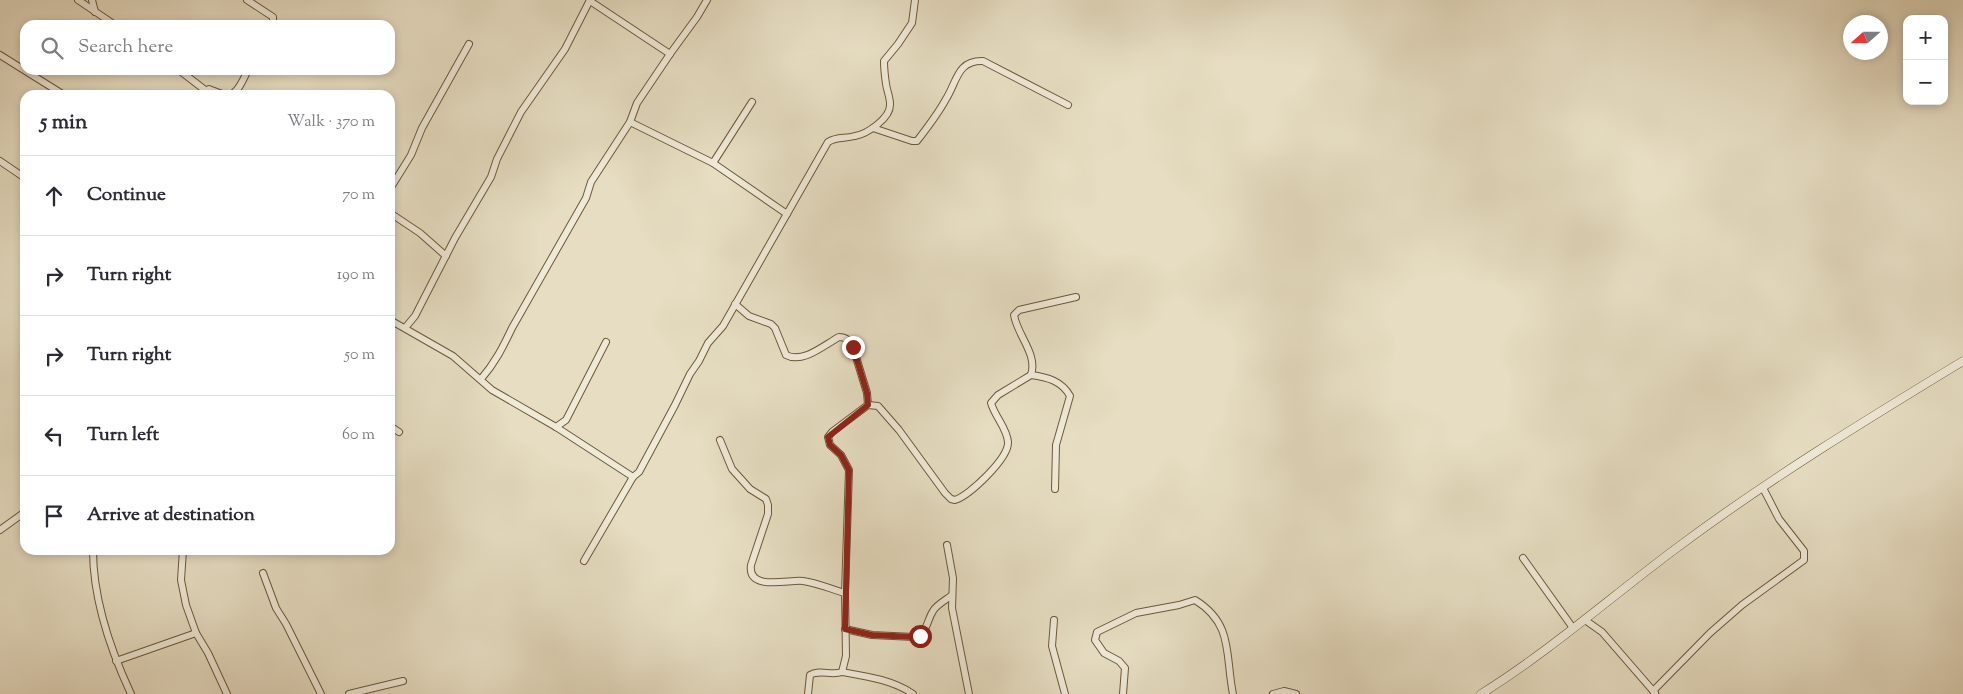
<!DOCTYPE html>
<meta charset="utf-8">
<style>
:root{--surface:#fff;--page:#f2f2f3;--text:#2b2b33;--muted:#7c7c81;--line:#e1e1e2}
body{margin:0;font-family:"Sorts Mill Goudy",serif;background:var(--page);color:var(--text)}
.controls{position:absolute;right:15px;top:15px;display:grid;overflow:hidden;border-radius:10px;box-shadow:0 2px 8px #0003}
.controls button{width:45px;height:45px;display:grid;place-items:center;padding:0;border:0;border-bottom:1px solid var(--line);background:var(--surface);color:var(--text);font:25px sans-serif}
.compass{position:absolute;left:1843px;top:15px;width:45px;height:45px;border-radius:50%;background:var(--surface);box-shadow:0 2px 8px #0003;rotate:249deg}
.stop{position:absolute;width:15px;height:15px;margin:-11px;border:4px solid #8f2418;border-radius:50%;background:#fff}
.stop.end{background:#8f2418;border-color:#fff;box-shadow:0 1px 5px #0008}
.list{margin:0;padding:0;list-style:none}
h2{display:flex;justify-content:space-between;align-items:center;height:65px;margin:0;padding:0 20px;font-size:21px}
h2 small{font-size:16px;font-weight:400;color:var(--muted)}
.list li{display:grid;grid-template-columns:32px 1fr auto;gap:15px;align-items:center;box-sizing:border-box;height:80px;padding:0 20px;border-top:1px solid var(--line)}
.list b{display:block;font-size:19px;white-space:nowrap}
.list em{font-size:16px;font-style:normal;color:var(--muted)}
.icon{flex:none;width:28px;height:28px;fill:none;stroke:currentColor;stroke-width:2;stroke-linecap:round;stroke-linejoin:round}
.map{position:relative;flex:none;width:1963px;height:694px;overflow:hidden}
.search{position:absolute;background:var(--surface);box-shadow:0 2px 8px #0003;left:20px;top:20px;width:375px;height:55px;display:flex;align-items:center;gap:12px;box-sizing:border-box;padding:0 18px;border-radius:15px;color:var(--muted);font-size:19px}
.panel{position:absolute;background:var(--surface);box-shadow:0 2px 8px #0003;left:20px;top:90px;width:375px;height:465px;border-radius:15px}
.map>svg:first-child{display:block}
</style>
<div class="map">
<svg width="1963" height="694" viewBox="0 0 1963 694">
<rect width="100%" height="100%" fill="#e6ddc2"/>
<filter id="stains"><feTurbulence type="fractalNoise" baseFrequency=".004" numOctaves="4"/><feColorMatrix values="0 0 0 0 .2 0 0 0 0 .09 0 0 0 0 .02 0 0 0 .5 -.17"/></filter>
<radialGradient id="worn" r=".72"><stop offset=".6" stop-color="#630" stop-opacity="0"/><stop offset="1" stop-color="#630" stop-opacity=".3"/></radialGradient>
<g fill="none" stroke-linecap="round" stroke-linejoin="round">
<defs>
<g id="minor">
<path d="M78,0L115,25"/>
<path d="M92,0L95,12"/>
<path d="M247,0L273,17V25"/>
<path d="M590,1L670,54L697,17L707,0"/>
<path d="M0,55L64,95"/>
<path d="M179,70L205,90"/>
<path d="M201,95L209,89C215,91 222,95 228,95C238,95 244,77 248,70"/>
<path d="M630,122L713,163L787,214"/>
<path d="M873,128L912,141H917C927,128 938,114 946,99C957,82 957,60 983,61L1068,105"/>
<path d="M0,161L25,178"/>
<path d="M713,163L752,102"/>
<path d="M390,189L411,155L422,128L469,44"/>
<path d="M390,213L420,233L446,256"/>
<path d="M735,304L749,316L771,324L775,328L786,355C803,364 824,345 839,337C846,337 850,340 853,347L867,393L868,405"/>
<path d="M390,320L453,356L492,390L556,427L633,477"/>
<path d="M405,328L415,316L455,238L491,177L497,159L521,112L565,49L590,0"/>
<path d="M1031,375C1038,354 1017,335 1014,315L1019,310L1076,297"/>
<path d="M481,379C495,363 503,347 512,328L586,198L591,182L630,122L637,103L670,54"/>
<path d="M390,426L399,432"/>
<path d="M556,427L566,420L606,342"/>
<path d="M720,440L732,469L750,489L766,499L768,505V514L751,565C747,592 790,579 803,581C817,583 831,589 845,593"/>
<path d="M0,530L25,512"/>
<path d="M947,545L953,578L952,608L969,694"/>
<path d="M93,550C93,600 110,649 131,694"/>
<path d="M183,550L181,580L186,605L196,633L208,653L227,694"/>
<path d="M1523,558L1573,628"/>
<path d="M584,561L633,477L639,472L675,405L690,374L699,361L708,343L723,326L828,142C837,136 845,139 855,136C867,134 891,118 890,104C890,97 887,91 886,84C885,77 884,69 884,61L898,44L912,23L915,0"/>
<path d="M263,573L276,608L286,624L321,694"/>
<path d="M1054,620L1052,646L1065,694"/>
<path d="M1585,620L1602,632L1655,693"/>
<path d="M845,629L872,635L914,637C928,633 926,622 933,611C936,605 946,600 952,595"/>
<path d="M116,661L196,633"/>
<path d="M842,672C865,676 893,680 913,694"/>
<path d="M1653,691L1710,633L1742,605L1804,560V551L1779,519L1763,488"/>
<path d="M349,694L403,681"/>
<path d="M808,694L810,675C820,669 831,676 842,672L846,656L845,593L849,470L841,455L830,445L828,437L832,432L868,405L878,406L899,430L945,493L951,499L955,500C970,495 1009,458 1008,442C1007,428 995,417 991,403L998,395L1031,375C1047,377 1062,381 1070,396L1056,445L1055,489"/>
<path d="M1123,694L1125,668L1119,661L1104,653L1095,640L1097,632L1136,613L1179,605L1195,600C1234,624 1225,655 1233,694"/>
<path d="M1273,694L1284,691L1296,694"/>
</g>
<path id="tertiary" d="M1481,694C1550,651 1612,596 1678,547C1769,479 1866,420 1963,361"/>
</defs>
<!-- minor casing -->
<use href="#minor" stroke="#6c583b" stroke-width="8"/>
<!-- tertiary casing -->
<use href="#tertiary" stroke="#6c583b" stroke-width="9"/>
<!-- minor -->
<use href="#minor" stroke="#efe9d7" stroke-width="6"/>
<!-- tertiary -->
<use href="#tertiary" stroke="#efe9d7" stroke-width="8"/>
</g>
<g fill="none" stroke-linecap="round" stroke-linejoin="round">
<!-- route -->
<path stroke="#8f2418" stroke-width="6" d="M853,347L867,393L868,405L828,437L830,445L841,455L849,470L845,629L872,635L914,637L920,636"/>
</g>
<rect width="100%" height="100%" filter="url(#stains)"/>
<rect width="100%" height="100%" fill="url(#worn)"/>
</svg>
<div class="controls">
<button>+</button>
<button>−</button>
</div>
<svg class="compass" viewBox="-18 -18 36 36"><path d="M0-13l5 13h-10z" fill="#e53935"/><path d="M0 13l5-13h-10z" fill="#7c7c81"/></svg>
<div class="stop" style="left:920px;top:636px"></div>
<div class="stop end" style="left:853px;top:347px"></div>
<div class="search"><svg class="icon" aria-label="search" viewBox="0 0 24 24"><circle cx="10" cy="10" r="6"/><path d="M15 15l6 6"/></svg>Search here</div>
<section class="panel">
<h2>5 min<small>Walk · 370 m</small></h2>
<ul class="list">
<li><svg class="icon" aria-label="ahead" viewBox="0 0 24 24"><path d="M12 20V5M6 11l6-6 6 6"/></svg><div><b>Continue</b></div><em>70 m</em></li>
<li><svg class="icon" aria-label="right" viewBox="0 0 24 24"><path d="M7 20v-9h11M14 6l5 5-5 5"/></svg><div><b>Turn right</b></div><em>190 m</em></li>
<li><svg class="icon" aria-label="right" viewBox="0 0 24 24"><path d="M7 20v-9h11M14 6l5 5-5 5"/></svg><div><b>Turn right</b></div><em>50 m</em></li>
<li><svg class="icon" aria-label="left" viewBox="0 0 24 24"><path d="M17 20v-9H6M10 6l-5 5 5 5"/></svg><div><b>Turn left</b></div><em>60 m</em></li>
<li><svg class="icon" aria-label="arrive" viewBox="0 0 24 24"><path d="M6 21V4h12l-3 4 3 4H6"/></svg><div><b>Arrive at destination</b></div></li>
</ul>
</section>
</div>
